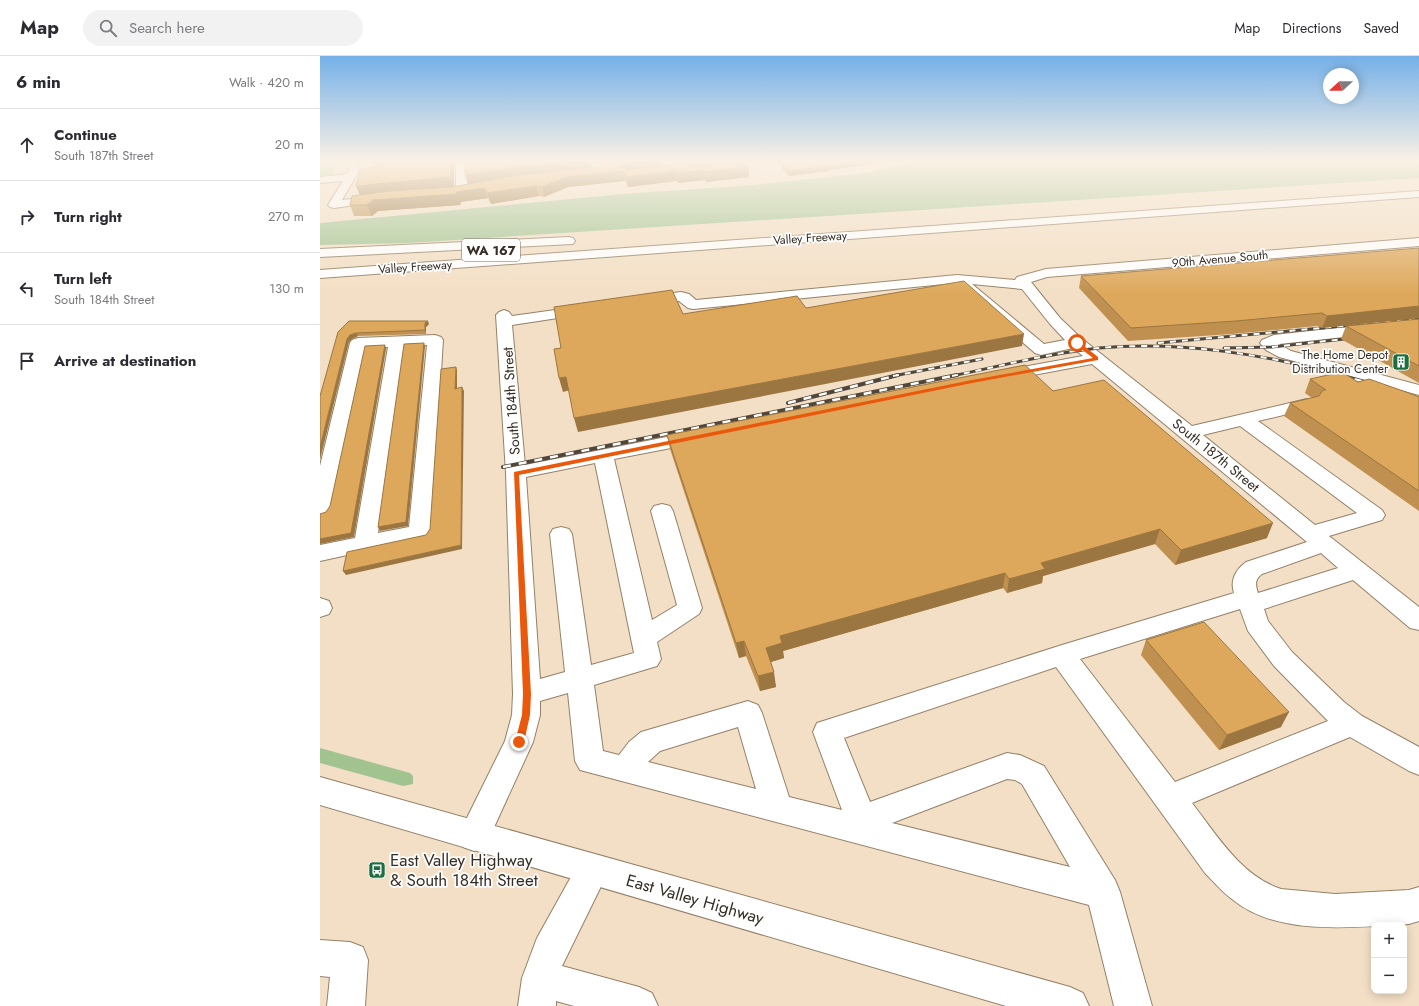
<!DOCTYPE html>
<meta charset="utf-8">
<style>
:root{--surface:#fff;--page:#f2f2f3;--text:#2b2b33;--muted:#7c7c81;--line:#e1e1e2}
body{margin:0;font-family:Jost,sans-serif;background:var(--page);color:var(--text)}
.controls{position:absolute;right:12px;bottom:12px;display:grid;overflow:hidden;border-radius:8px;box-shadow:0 2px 10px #0003}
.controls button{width:36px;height:36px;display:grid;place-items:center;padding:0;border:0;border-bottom:1px solid var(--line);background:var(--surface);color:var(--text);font:20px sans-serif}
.compass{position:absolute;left:1003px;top:12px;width:36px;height:36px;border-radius:50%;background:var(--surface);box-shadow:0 2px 10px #0003;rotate:249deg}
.stop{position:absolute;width:12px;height:12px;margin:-9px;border:3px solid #ea580c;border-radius:50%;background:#fff}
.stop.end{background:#ea580c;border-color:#fff;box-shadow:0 1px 4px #0008}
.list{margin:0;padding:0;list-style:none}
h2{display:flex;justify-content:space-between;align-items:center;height:52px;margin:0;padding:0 16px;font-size:17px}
h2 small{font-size:13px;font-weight:400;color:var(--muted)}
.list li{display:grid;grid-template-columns:26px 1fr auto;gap:12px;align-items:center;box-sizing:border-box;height:72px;padding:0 16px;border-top:1px solid var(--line)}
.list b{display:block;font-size:15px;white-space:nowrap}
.list p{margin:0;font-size:13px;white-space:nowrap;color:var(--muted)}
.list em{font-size:13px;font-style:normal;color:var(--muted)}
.icon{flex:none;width:22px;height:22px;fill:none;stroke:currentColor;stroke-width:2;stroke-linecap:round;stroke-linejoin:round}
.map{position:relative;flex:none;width:1099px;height:950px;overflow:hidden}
header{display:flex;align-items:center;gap:24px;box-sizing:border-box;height:56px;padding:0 20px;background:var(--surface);border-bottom:1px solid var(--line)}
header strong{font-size:19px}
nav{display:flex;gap:22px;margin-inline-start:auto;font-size:14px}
.search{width:280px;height:36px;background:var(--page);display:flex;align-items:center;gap:10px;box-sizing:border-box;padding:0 14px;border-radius:22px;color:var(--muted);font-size:15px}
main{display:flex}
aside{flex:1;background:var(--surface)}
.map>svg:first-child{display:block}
</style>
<header>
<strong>Map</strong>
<div class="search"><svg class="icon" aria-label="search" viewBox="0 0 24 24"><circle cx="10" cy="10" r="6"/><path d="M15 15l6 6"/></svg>Search here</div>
<nav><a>Map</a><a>Directions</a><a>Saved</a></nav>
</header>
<main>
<aside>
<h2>6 min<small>Walk · 420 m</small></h2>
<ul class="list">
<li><svg class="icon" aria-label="ahead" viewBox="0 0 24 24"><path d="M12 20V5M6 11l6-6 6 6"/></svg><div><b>Continue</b><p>South 187th Street</p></div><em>20 m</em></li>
<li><svg class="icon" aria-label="right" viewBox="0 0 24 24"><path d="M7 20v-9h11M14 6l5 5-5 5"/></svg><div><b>Turn right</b></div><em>270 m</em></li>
<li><svg class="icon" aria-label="left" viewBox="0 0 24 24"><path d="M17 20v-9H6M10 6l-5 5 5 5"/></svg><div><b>Turn left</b><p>South 184th Street</p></div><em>130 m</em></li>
<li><svg class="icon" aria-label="arrive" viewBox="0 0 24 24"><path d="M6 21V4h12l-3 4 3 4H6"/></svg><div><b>Arrive at destination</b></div></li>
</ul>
</aside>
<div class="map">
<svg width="1099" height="950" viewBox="0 0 1099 950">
<rect width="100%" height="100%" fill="#f3dfc5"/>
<!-- green -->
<g fill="#a0c390">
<path d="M0,105H18L13,118L0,120Z"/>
<path d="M601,105L1099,104V122L88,187L0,189V167L302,138L422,130L545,117Z"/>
<path d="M0,692L90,717L93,720V728L83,730L0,707Z"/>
</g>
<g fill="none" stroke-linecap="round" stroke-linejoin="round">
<defs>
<g id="minor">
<path d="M26,104H36L39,115L22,144L59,140L63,141L65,143L63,145L14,152L10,151L8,149L23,125L0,127V121L27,118L29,115Z"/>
<path d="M136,104H146L148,135L142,138L136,135Z"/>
<path d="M270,104H280L284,117L283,119L252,121L251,119L252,117L273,114Z"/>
<path d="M333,104H346L354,108L379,112L380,114C373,122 341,112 333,104Z"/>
<path d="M1099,182V190L727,221L711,226L740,262L761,282L872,370L987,343L993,344L996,348L993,352L938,365L1062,454L1065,459L1062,464L1009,480L1099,551V574L1090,572L1033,524L944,553L948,565L972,596L1024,646L1042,660L1099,691V719L1089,715L1030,681L872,747C896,778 921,820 961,833L1015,838L1089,834L1099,831V865L1089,868C1035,871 957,881 912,843C902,836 894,826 885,817L736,611L524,682L550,746L687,697L700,699L724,710L795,824L800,836L832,950H794L769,849L260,714L255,705L248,637L220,645V659L213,686L165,791L154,795L143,791L138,780L185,685L192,659L193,638L186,417L176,259L179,256L184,254L189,256L192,260L264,250L269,251L271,254L269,257L264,258L192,269L205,409L377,375L384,377L386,381L384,385L377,387L294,403L332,564L357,549L331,455L334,450L342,448L350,450L353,455L382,552L379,558L337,586L341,603L337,610L274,629L283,695L299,699L309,686L321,676L428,645L438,649L442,657L469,741L522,754L493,676L497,667L742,589L914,537C910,525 915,514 926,506L987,486L772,308L681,325L675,324L673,320L675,316L763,300L753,292L721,299L715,297L634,227L373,253L368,252L359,245L325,248L320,247L318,244L320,241L361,236L369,238L376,244L637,219L695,224L697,221L726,213ZM652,228L702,233L730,268L745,284L724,288ZM920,370L1037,457L995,469L883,379ZM275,407L314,597L271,609L252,478L249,473L241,471L233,473L230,478L245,616L220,623L206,421ZM1001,497L1018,512L938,537C935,528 935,523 942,518ZM920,553L928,575L954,610L1008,665L855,726L760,603ZM418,671L436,733L328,706L340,695ZM687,723L695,724L702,728L750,811L572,767Z"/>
<path d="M1099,263V273L959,288L971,295L1099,329V339L959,301L946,294L940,287L942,284L954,279Z"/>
<path d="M115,279L121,281L123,284L111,476L108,481L100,483L0,505V489L35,482L68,291L45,292L11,454L8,459L0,461V410L30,287L32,284L38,282ZM107,289L89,471L58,477L84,290Z"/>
<path d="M0,542L9,545L12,552L9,558L0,561Z"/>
<path d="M273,798L285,803L289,814L242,910L319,931L332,937L338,950H254L236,945V950H198L202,922L217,882L261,803Z"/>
<path d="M0,884L30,886L43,891L48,904L45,950H7L10,921L0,920Z"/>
</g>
<path id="major" d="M0,721L750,931L763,937L769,950H686L0,749Z"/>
<g id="highway">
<path d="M1099,135V141L0,222V214Z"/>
<path d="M249,181L253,182L255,185L253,188L0,201V193Z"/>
</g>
</defs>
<!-- minor casing -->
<use href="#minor" stroke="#938169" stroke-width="2"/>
<!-- major casing -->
<use href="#major" stroke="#938169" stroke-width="2"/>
<!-- highway casing -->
<use href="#highway" stroke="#938169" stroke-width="2"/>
<!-- minor -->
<use href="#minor" fill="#fff" fill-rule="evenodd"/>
<!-- major -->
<use href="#major" fill="#fff" fill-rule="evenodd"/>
<!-- highway -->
<use href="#highway" fill="#fff" fill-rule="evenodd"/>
<defs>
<g id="rail-far1">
<path d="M838,287L1099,263"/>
<path d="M904,292L952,291L1033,282"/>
<path d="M573,320L662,303"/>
<path d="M632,320C681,310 730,297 779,292C858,285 947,298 1023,320"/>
</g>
<g id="rail">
<path d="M1019,319L1052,328"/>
<path d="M468,347L578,319"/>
<path d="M183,411L637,319"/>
</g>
</defs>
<!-- rail-far1 casing -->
<use href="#rail-far1" stroke="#50473a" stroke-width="3"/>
<!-- rail casing -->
<use href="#rail" stroke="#50473a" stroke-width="4"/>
<!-- rail-far1 -->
<use href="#rail-far1" stroke="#fff" stroke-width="2" stroke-dasharray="6" stroke-linecap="butt"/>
<!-- rail -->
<use href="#rail" stroke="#fff" stroke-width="2.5" stroke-dasharray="8" stroke-linecap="butt"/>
</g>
<!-- wall -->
<g fill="#bf904f">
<path d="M51,104H134V131L148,128L145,104H269L271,112L277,111L283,108L281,104H340L341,110L364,108L353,104H417V107L428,111L429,121L386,126L385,124L358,127L357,125L308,131L305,125L248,131L224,141L219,140L171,148L168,142L141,146L140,149L58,155L52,160H34L30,149L39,139L57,110L52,108Z"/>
<path d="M444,104H470L464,106L458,109L456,107L451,108Z"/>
<path d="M483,107H552V108L509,114V115L469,120L462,113V108L471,109Z"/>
<path d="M1099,192V262L1002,272L997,270L912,278L808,285L759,232L761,220Z"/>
<path d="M1099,263V327L1021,283L1026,270Z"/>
<path d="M109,268L106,271V278L38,280L32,283L29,286L18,276Z"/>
<path d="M990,323L1038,326L1099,341V455L964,360L970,347L992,342L985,337Z"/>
<path d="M733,335L947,482L855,509L835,488L723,520L722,527L687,537L683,532L463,595L464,602L450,606L456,631L440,635L426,600L419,602L350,393L347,379Z"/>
<path d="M826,584L961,671L899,694L821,599Z"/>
</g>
<!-- shaded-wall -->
<g fill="#9b7640">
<path d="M131,104H134V132L40,140L36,130Z"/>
<path d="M254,104H269L271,113L148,129L145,119L198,111Z"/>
<path d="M315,104H340L341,111L303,115L305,125L248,131L224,141L222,131L246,121L300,111L306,106Z"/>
<path d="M451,104H456V107L451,108Z"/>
<path d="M458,104H470L464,106L458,109Z"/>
<path d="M545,104H564L552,107V108L509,114V115L469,120L468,115Z"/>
<path d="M428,111L429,121L386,126L385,116Z"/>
<path d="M384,114L385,124L358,127L357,117Z"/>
<path d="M356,115L357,125L308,131L306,121Z"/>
<path d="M216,130L219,140L171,148L167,137Z"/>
<path d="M164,132L168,142L141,146L140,149L58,155L52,160L47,149L53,144L137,136Z"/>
<path d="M1099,250V262L1002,272L1007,260Z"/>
<path d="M108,265L109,268L106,271V278L105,274V267Z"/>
<path d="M36,277L38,280L32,283L29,286L0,404V391L27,283L30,279Z"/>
<path d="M704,278L702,290L258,376L254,362Z"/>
<path d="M104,287L105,291L88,470L60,475L58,471Z"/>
<path d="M65,289L66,293L34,481L0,488V483Z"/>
<path d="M136,311L137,314V336L135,333Z"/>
<path d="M246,321L250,334L243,336L239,322Z"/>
<path d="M142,331L144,335L142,493L26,519L23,515L141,489Z"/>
<path d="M953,467L947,482L855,509L861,494Z"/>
<path d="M840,473L835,488L723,520L722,527L687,537L689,523L721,507Z"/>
<path d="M685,517L683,532L463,595L464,602L448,607L446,592L460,580Z"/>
<path d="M424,585L426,600L419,602L416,587Z"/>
<path d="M454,616L456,631L440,635L438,620Z"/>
<path d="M969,656L961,671L899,694L907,679Z"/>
</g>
<!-- building -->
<g fill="#dea85c" stroke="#9b7640">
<path d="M64,104H131V121L36,130L41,113L70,107Z"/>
<path d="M145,104H254L198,111L145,119Z"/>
<path d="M282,104H315L306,106L300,111L306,114L358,108L377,110L419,107L423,105L428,111L385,116L384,114L357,117L356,115L306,121L303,115L246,121L222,131L216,130L167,137L164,132L137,136L136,138L53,144L47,149H30L32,140L70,135L132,131L198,119L277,111L283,108Z"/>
<path d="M489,104H545L508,109L509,110L468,115L462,108L471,109L483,107Z"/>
<path d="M1099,192V250L1007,260L1002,257L916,265L811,272L761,220Z"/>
<path d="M644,225L704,278L254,362L246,321L239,322L234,293L241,292L234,251L352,234L363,258L477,240L486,252Z"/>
<path d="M1099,263V310L1026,270Z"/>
<path d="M29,265H108L105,267V274L36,277L30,279L27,283L0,391V340L18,276Z"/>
<path d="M104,287L86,466L58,471L84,288Z"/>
<path d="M65,289L31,477L0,483V458L6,456L10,450L45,290Z"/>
<path d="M705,309L733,335L784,324L953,467L861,494L840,473L721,507L725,513L689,523L685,517L460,580L462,587L446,592L454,616L438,620L424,585L416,587L347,379Z"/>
<path d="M136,311L135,333L142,331L141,489L23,515L27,496L106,479L110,473L121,313Z"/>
<path d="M1022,316L1038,326L1049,323L1086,336L1099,341V435L970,347L999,340L1003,334H1006L990,323Z"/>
<path d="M884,566L969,656L907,679L826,584Z"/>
</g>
<!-- sky -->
<linearGradient id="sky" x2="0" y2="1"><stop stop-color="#75b0e8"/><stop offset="0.44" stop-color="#faf1e5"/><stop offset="1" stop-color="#faf1e5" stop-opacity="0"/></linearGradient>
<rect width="1099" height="238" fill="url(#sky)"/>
<!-- route -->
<path fill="#ea580c" d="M755,286H759L778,301V304L652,327L199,419L211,638L210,659L204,686L202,688H196L195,686L202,659L203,638L194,416L652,324L773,302L755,288Z"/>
<!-- icons -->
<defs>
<symbol id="building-square" viewBox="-11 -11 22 22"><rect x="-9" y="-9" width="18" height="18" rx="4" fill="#1c6e3f" stroke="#fff"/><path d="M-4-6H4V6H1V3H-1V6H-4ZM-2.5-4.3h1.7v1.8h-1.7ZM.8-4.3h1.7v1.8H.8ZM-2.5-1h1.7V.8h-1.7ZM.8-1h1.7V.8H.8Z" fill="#fff"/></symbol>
<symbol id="bus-square" viewBox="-11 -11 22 22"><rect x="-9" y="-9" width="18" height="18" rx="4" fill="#1c6e3f" stroke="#fff"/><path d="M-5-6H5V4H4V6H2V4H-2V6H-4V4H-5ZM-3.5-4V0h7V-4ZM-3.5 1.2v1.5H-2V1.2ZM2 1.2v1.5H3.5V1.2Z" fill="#fff"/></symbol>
</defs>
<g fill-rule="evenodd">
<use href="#building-square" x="1071" y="296" width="20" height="20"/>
<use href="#bus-square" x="47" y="804" width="20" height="20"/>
</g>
<g text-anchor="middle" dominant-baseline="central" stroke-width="3.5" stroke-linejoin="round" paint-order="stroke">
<!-- far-street labels -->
<g font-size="12" fill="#362e24" stroke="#fff">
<text transform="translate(490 182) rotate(-4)">Valley Freeway</text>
<text transform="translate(900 203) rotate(-5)">90th Avenue South</text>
<text transform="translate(95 211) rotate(-4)">Valley Freeway</text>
</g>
<!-- far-poi labels -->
<g font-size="12" fill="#362e24" stroke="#fff" text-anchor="end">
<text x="1068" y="299">The Home Depot<tspan x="1068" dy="14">Distribution Center</tspan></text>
</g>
<!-- shield labels -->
<rect fill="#fff" stroke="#726d66" stroke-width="1" x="142" y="183" width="58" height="22" rx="3"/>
<g font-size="13" font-weight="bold" fill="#362e24">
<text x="171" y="194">WA 167</text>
</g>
<!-- street labels -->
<g font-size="14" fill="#362e24" stroke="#fff">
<text transform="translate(191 345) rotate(-94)">South 184th Street</text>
<text transform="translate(896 399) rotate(39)">South 187th Street</text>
</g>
<!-- near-poi labels -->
<g font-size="17" fill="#362e24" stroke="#fff" text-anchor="start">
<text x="70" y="804">East Valley Highway<tspan x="70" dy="20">&amp; South 184th Street</tspan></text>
</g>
<!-- near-street labels -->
<g font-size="17" fill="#362e24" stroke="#fff">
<text transform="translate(375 843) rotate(16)">East Valley Highway</text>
</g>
</g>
</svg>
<div class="controls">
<button>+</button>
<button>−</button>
</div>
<svg class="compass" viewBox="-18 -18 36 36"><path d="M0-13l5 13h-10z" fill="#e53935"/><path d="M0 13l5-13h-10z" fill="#7c7c81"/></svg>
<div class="stop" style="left:757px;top:287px"></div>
<div class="stop end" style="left:199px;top:686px"></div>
</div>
</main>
